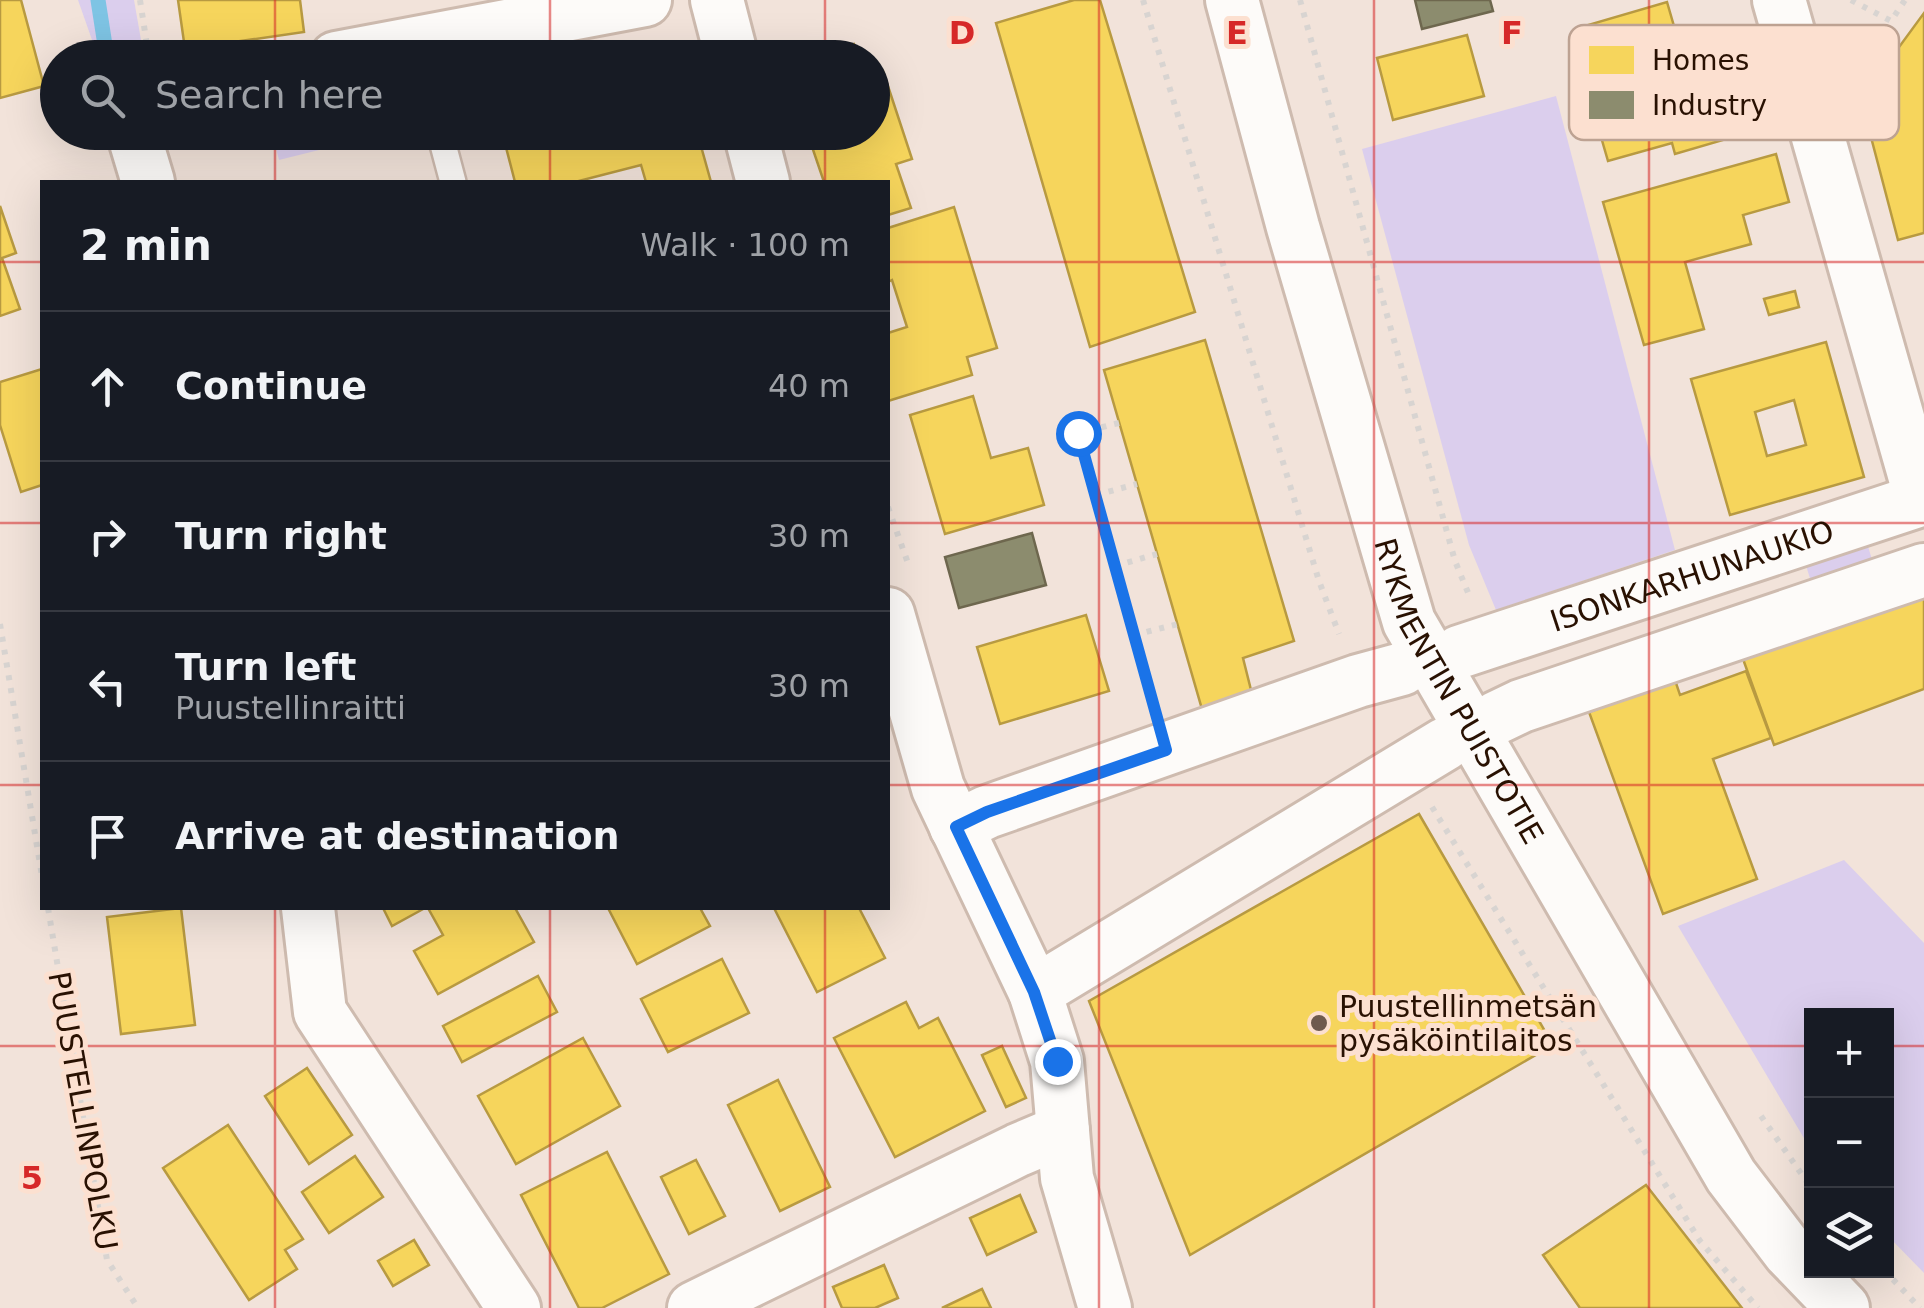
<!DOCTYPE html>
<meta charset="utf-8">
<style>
:root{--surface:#171b24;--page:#20242c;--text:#f1f3f6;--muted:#9ea1a6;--line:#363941}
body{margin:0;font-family:"DejaVu Sans",sans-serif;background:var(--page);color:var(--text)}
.controls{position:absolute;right:30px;bottom:30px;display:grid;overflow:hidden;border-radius:0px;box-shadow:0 10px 40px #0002}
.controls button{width:90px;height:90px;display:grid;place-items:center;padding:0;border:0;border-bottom:2px solid var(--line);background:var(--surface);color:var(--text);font:50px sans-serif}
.stop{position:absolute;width:30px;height:30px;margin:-22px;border:8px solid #1a73e8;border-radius:50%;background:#fff}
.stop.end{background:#1a73e8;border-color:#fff;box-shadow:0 2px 10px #0008}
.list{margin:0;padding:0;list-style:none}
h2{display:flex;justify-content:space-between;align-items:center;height:130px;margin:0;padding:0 40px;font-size:42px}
h2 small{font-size:32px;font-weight:400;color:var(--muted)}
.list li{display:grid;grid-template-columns:65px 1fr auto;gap:30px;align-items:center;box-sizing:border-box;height:150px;padding:0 40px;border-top:2px solid var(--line)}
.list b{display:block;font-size:38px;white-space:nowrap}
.list p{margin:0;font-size:32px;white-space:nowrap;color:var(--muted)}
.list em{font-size:32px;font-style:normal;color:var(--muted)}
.icon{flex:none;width:55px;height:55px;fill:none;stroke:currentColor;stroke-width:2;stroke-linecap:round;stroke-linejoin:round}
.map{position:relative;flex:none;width:1924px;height:1308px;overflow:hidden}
.search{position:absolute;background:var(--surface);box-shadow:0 10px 40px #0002;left:40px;top:40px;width:850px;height:110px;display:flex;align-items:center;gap:25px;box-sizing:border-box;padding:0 35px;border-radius:55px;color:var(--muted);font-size:38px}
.panel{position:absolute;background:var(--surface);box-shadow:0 10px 40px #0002;left:40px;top:180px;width:850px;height:730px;border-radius:0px}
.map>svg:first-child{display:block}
</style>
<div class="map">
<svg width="1924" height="1308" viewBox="0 0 1924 1308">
<rect width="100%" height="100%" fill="#f2e3da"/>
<!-- green -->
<g fill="#dbceed">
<path d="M78,0H134L144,57H98Z"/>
<path d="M1556,96L1675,550L1496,610L1469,545L1362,149Z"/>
<path d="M272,133H348L351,142L279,160Z"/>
<path d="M1866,540L1879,582L1817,601L1804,559Z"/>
<path d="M1844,860L1924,943V1273L1887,1235L1886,1016H1812L1811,1150L1678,926Z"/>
</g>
<!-- homes -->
<g fill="#f6d55c" stroke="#b89a41" stroke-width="2.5" fill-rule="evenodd">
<path d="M0,0H21L44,86L0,98Z"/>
<path d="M178,0H300L304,32L185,49Z"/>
<path d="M1074,0H1100L1195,312L1090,347L996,23Z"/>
<path d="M1667,2L1696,102L1735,91L1747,133L1675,154L1672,143L1608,161L1572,37L1590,33L1588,25Z"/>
<path d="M1924,13V233L1898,240L1861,99Z"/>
<path d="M1467,35L1484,96L1393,120L1377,58Z"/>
<path d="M854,44L858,58H836L834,51Z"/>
<path d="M883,71L912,159L896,164L911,208L888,215V182H824L807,132H872V74Z"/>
<path d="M502,132H697L711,182H646L641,165L575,182H515Z"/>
<path d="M1776,154L1789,202L1743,215L1751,244L1685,262L1704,329L1644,345L1603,202Z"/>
<path d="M0,206L16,253L2,258L20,309L0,316Z"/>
<path d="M954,207L997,348L967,357L972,375L888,401V333L907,327L892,280L888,282V228Z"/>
<path d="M1795,291L1799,307L1769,315L1764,299Z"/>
<path d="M1205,340L1294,641L1243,658L1253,698L1204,716L1104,370Z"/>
<path d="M1826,342L1864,477L1730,515L1691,379ZM1794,400L1806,445L1767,456L1755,412Z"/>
<path d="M42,369V485L21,492L0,425V382Z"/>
<path d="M973,396L991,458L1028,448L1044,505L945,534L910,415Z"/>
<path d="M1918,594L1924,600V689L1774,745L1743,659Z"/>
<path d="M1086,615L1109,691L1000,724L977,647Z"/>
<path d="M1746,671L1771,738L1713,759L1757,879L1663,914L1589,712L1675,680L1680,695Z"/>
<path d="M1419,814L1553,1045L1190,1255L1089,1001Z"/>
<path d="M181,908L195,1025L121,1034L107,917Z"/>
<path d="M383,908H425L392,926Z"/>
<path d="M428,908H515L534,942L438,994L414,951L443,935Z"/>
<path d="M608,908H700L710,926L637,964Z"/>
<path d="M774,908H859L885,958L817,992Z"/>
<path d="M722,959L749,1013L668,1052L641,999Z"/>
<path d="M538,976L557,1012L462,1062L443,1026Z"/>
<path d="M906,1002L919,1028L938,1018L985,1111L895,1157L834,1038Z"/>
<path d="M583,1038L620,1106L516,1164L478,1096Z"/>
<path d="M1002,1046L1026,1098L1006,1107L982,1055Z"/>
<path d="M307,1068L352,1135L309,1164L265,1096Z"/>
<path d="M778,1080L830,1187L780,1211L728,1105Z"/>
<path d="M228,1125L303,1239L285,1250L297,1269L249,1300L163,1168Z"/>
<path d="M607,1152L669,1274L602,1308H579L521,1195Z"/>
<path d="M355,1156L383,1197L329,1233L302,1192Z"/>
<path d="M696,1160L725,1216L689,1234L661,1177Z"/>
<path d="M1646,1185L1742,1308H1580L1543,1255Z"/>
<path d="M1020,1195L1036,1232L987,1255L970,1218Z"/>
<path d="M414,1240L429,1265L393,1286L378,1261Z"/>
<path d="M884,1265L898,1298L875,1308H842L833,1287Z"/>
<path d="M982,1289L991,1308H942Z"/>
</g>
<!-- industry -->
<g fill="#8c8c6e" stroke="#6e674e" stroke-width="2.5">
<path d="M1415,0H1490L1493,11L1422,29Z"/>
<path d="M1032,533L1046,585L959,608L945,557Z"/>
</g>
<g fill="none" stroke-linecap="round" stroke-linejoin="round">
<!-- stream -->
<path stroke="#7ec4e4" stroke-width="15" d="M98,0L107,58"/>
<defs>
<path id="lane" d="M441,137L453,182"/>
<g id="street">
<path d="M717,0L732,58"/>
<path id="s1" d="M1232,0L1293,227L1409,622L1731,1176L1789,1252L1843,1308"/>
<path d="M1779,0L1915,478L1924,497"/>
<path d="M336,58L645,0"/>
<path d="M133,132L148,182"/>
<path d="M750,132L763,182"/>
<path d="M888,614L938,788L1035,992L1057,1061L1067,1178L1105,1308"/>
<path id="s2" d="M1459,652L1924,499"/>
<path d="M1496,718L1521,706L1924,570"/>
<path d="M956,827L987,812L1358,681L1402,669"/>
<path d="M308,908L320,1012L514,1308"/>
<path d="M1035,992L1445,744"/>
<path d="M694,1308L1018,1150L1063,1131"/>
</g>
</defs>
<!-- lane casing -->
<use href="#lane" stroke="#cebbaf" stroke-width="30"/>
<!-- street casing -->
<use href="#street" stroke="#cebbaf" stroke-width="58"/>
<!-- path -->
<g stroke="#d8d4d1" stroke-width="6" stroke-dasharray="5 8" stroke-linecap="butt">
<path d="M140,0L149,58"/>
<path d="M1143,0L1319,581L1339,634"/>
<path d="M1300,0L1455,561L1469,595"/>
<path d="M1851,0L1891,21L1905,0"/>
<path d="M1119,423L1078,433L1152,700"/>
<path d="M1096,495L1137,484"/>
<path d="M888,507L909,566"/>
<path d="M1115,566L1157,554"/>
<path d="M0,624L42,876"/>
<path d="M1134,635L1178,624"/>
<path d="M1432,807L1700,1241L1758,1308"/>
<path d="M48,908L107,1260L138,1308"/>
<path d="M1761,1116L1812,1189"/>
<path d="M1884,1270L1920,1308"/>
</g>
<!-- lane -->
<use href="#lane" stroke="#fdfbf9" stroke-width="25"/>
<!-- street -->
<use href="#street" stroke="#fdfbf9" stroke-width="52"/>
</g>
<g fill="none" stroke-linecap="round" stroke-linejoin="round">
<!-- route -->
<path stroke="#1a73e8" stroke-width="12" d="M1057,1061L1034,992L956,827L987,812L1166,750L1078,433"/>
</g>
<!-- grid -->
<path fill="none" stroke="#d62828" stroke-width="2.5" stroke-opacity="0.55" d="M275,0V58M550,0V58M825,0V58M1099,0V1308M1374,0V1308M1649,0V1308M275,132V182M550,132V182M825,132V182M0,262H42M888,262H1924M0,523H42M888,523H1924M0,785H42M888,785H1924M275,908V1308M550,908V1308M825,908V1308M0,1046H1812M1886,1046H1924"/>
<!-- markers -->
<circle fill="#6f5a4e" stroke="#fce0d0" stroke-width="4" cx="1319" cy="1023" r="10"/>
<g text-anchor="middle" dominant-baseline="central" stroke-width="10" stroke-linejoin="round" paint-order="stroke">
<!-- street labels -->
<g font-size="30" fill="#291102" stroke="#fce0d0">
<text stroke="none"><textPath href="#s2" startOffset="245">ISONKARHUNAUKIO</textPath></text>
<text stroke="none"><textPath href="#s1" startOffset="730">RYKMENTIN PUISTOTIE</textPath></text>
<text transform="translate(83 1111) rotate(80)">PUUSTELLINPOLKU</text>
</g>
<!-- poi labels -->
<g font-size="30" fill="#291102" stroke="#fce0d0" text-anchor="start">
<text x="1339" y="1006">Puustellinmetsän<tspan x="1339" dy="34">pysäköintilaitos</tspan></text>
</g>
</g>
<!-- legend -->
<rect x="1569" y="25" width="330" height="115" rx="15" fill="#fce0d0" stroke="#bda292" stroke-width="2.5"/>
<rect x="1589" y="46" width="45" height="28" fill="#f6d55c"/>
<rect x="1589" y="91" width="45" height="28" fill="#8c8c6e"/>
<g font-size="28" fill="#291102">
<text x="1652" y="70">Homes</text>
<text x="1652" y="115">Industry</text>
</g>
<g font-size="32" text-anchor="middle" font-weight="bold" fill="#d62828" stroke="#fce0d0" stroke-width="10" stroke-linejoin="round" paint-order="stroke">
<text x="962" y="44">D</text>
<text x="1237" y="44">E</text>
<text x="1512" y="44">F</text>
<text x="32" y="1189">5</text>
</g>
</svg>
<div class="controls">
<button>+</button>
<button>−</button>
<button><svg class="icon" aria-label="layers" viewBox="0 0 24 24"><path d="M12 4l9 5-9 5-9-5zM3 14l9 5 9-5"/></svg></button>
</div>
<div class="stop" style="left:1078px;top:433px"></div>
<div class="stop end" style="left:1057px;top:1061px"></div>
<div class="search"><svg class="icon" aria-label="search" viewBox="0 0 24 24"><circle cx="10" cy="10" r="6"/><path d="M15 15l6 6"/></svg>Search here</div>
<section class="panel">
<h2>2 min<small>Walk · 100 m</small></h2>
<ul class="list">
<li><svg class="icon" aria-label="ahead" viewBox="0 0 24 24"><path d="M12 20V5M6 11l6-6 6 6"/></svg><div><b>Continue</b></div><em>40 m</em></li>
<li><svg class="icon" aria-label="right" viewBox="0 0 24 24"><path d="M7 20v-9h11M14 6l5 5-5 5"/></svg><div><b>Turn right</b></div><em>30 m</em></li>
<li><svg class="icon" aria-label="left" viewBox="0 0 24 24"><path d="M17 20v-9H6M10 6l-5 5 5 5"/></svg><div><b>Turn left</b><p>Puustellinraitti</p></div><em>30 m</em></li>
<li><svg class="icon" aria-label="arrive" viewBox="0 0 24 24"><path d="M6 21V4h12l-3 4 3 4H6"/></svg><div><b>Arrive at destination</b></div></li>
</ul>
</section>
</div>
